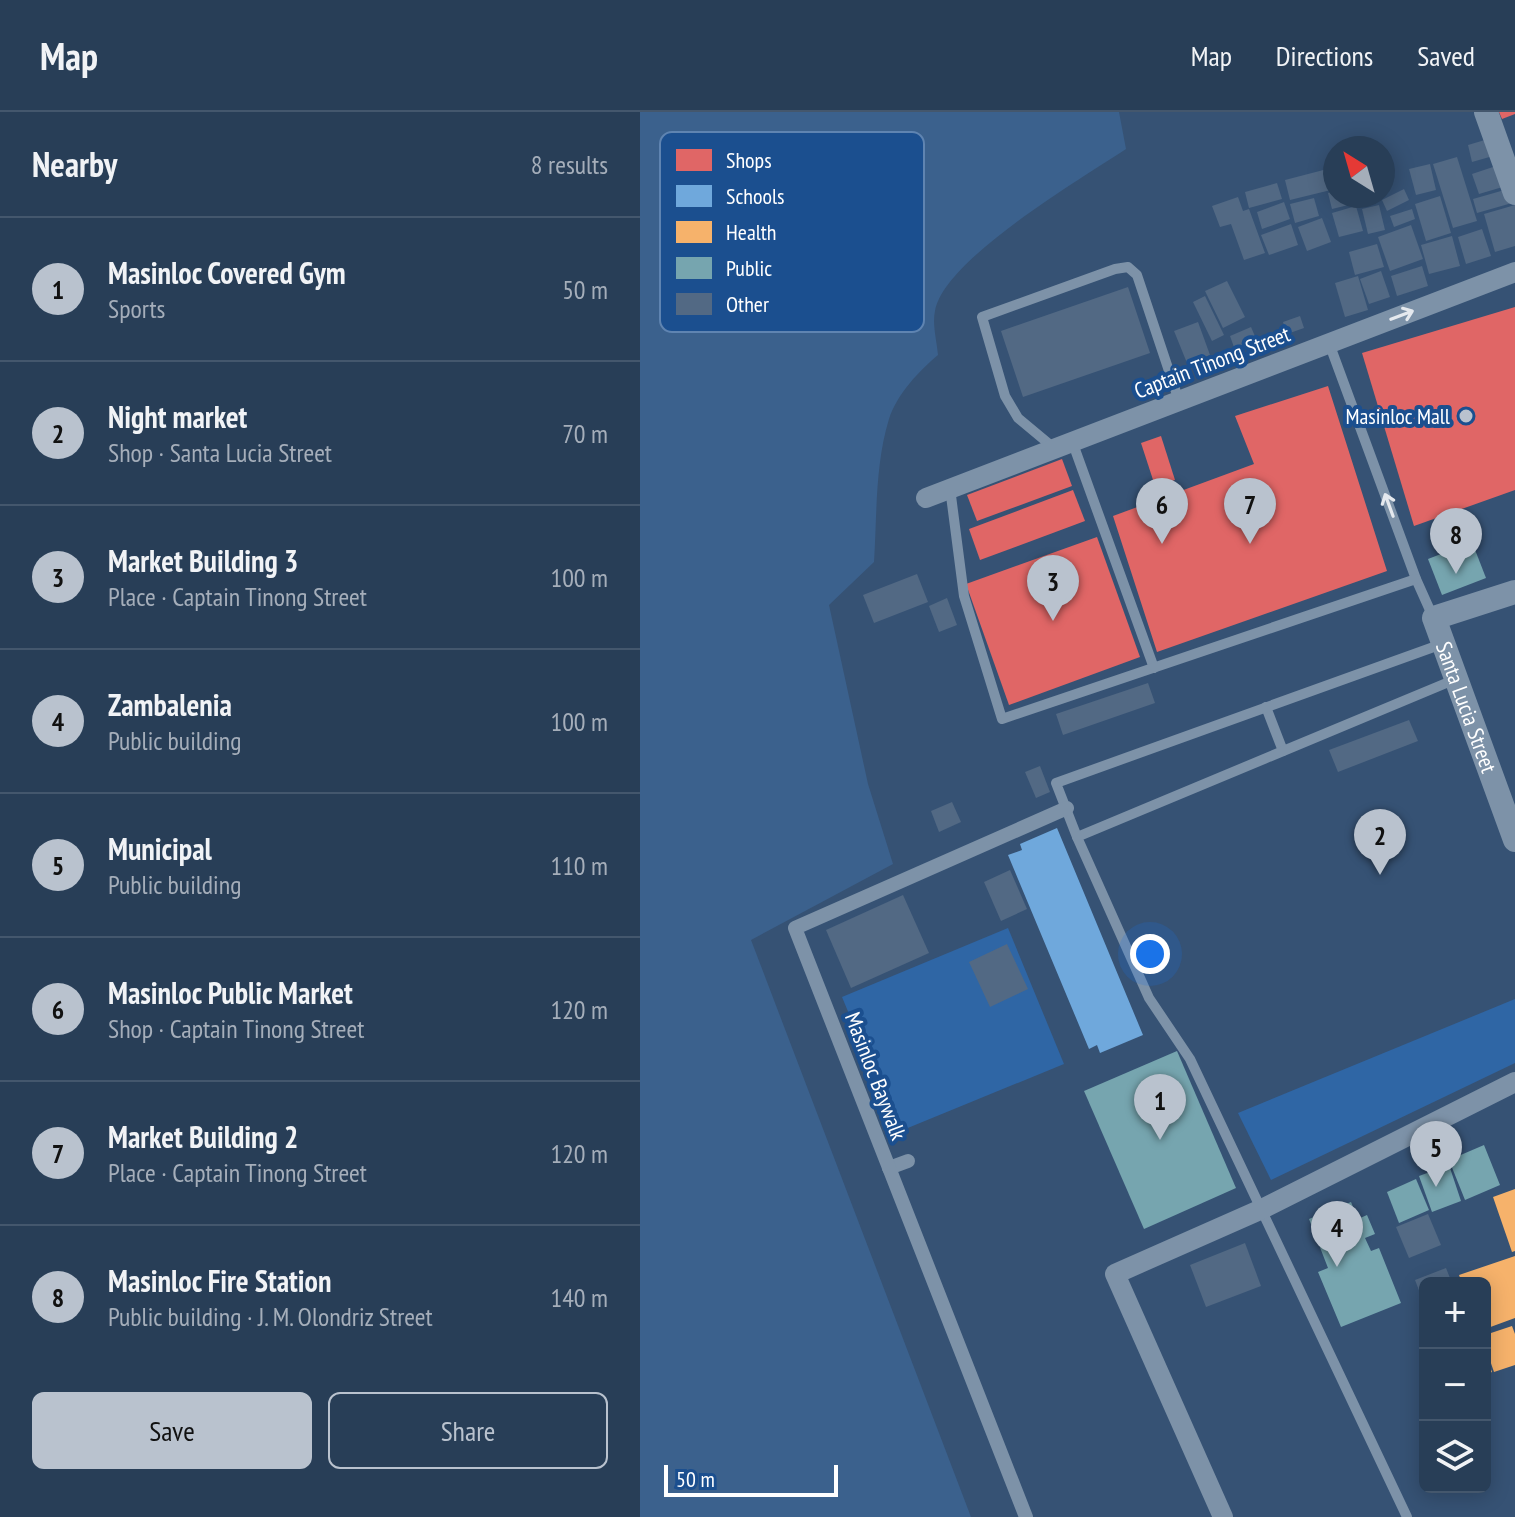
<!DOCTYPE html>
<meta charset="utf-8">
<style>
:root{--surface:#283e57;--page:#344961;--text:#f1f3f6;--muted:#a5aeba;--line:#44576d;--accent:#b9c2ce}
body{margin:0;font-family:"PT Sans Narrow",sans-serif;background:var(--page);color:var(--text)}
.controls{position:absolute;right:24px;bottom:24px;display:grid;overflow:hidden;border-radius:12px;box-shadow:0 4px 20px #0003}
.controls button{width:72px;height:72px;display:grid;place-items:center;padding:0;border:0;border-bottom:2px solid var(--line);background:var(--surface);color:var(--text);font:40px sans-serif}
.compass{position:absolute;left:683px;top:24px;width:72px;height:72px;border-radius:50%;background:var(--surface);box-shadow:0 4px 20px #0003;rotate:323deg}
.scale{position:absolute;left:24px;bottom:20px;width:174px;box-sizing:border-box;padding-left:8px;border:4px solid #fff;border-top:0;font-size:22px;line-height:28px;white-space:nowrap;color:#fff;-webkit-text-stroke:6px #1b4f8f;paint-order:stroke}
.you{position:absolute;left:510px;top:842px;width:28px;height:28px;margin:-20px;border:6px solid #fff;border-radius:50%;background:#1a73e8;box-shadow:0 0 0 12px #1a73e833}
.badge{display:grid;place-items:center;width:52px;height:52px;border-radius:50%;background:var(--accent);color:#111;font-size:26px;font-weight:700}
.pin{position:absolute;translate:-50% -66px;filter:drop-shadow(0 2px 4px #0008)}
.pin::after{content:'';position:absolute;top:42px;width:28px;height:24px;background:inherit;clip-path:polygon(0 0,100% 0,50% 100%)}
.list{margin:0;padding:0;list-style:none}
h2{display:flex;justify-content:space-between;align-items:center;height:104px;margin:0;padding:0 32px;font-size:34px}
h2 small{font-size:26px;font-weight:400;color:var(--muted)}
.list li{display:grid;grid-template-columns:52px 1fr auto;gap:24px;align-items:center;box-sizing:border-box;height:144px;padding:0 32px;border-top:2px solid var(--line)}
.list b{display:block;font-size:30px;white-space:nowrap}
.list p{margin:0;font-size:26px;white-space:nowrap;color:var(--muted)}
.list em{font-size:26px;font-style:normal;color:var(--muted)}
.actions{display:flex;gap:16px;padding:24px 32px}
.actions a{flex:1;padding:18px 0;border:2px solid var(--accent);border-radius:12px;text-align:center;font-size:28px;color:var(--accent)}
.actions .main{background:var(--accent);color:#111}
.icon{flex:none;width:44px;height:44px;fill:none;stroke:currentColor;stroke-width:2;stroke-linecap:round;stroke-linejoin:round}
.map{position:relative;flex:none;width:875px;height:1405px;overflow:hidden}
header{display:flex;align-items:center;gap:48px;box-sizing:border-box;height:112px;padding:0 40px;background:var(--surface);border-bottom:2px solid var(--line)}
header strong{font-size:38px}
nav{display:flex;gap:44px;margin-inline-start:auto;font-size:28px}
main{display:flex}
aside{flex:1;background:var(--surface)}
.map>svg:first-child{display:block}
</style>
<header>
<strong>Map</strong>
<nav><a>Map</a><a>Directions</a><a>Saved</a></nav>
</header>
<main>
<aside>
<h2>Nearby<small>8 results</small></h2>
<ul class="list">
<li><span class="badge">1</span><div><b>Masinloc Covered Gym</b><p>Sports</p></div><em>50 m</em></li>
<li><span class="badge">2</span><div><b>Night market</b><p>Shop · Santa Lucia Street</p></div><em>70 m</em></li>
<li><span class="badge">3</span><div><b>Market Building 3</b><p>Place · Captain Tinong Street</p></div><em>100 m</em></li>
<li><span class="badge">4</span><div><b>Zambalenia</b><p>Public building</p></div><em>100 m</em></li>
<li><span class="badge">5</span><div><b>Municipal</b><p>Public building</p></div><em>110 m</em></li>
<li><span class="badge">6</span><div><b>Masinloc Public Market</b><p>Shop · Captain Tinong Street</p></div><em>120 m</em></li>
<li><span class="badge">7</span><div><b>Market Building 2</b><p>Place · Captain Tinong Street</p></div><em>120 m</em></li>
<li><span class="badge">8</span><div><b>Masinloc Fire Station</b><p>Public building · J. M. Olondriz Street</p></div><em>140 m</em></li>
</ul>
<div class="actions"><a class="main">Save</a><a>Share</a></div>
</aside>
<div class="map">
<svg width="875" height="1405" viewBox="0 0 875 1405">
<rect width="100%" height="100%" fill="#365274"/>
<!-- green -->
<g fill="#2f66a5">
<path d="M368,816L424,952L258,1020L202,885Z"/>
<path d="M875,887V951L631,1068L598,1001Z"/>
</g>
<!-- water -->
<path fill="#3b618d" d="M0,0H479L486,37C441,67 304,147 295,199C292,212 297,230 298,243C279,259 257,282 249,307C235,352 237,403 234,450L189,493L228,672L253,752L111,828L331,1405H0Z"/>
<!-- shops -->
<g fill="#e06666">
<path d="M859,0H875V2L862,7Z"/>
<path d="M875,195V378L774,414L722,241Z"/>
<path d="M688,274L747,459L517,540L473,404L614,352L595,304Z"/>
<path d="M521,324L535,368L515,374L501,331Z"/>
<path d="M422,347L432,374L337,409L327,383Z"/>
<path d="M433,378L445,409L340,448L329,417Z"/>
<path d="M457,425L500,545L369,593L326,472Z"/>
</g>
<!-- schools -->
<path fill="#6fa8dc" d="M417,716L503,923L460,941L457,933L449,937L368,743L382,738L380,732Z"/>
<!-- health -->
<g fill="#f6b26b">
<path d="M875,1077V1139L872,1140L853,1085Z"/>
<path d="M875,1144V1206L845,1217V1171H822L819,1163Z"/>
<path d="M872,1214L875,1222V1253L854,1260L845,1234V1223Z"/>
<path d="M845,1242L852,1260L845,1263Z"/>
</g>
<!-- public -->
<g fill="#76a5af">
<path d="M832,430L846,466L802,483L788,447Z"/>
<path d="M537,939L596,1076L504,1117L444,979Z"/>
<path d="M844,1033L860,1073L825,1088L809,1048Z"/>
<path d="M809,1053L821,1089L792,1100L779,1064Z"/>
<path d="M776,1067L789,1098L759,1111L747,1080Z"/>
<path d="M711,1090L718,1107L727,1103L735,1122L725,1126L731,1139L739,1136L761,1191L701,1215L678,1160L688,1156L669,1107Z"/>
</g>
<!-- building -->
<g fill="#526984">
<path d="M855,25L860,42L832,50L828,33Z"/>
<path d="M817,45L837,109L813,116L793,52Z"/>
<path d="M790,52L796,78L776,83L769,57Z"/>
<path d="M859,53L866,74L839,82L832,62Z"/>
<path d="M695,55V77L650,88L645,68Z"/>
<path d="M637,71L642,87L609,96L605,80Z"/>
<path d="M764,77L769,88L747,99L742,88Z"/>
<path d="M868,77L872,91L837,101L833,87Z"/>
<path d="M695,79V84H733V87L692,97L688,81Z"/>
<path d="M800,84L811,121L786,129L775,92Z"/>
<path d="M598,85L603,99L609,97L625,141L604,148L591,112L580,115L572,94Z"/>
<path d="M674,86L679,104L655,111L650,92Z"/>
<path d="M644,90L650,107L622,117L617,100Z"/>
<path d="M739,93L745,118L728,122L722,97Z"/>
<path d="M875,93V134L855,140L844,102Z"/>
<path d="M716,94L723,119L699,125L692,101Z"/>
<path d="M772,97L775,107L754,115L750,104Z"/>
<path d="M682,106L691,130L667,139L658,115Z"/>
<path d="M651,112L658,133L629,143L621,123Z"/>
<path d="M771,113L783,147L750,159L738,125Z"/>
<path d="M842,117L851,144L826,152L818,125Z"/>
<path d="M812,124L820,154L789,162L781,133Z"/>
<path d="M737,132L744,155L715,163L709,140Z"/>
<path d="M782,154L788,174L757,184L751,164Z"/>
<path d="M741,159L750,185L729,192L720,167Z"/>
<path d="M718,164L728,198L705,205L695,171Z"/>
<path d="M587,169L605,205L583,216L565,179Z"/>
<path d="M488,175L510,241L383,285L361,219Z"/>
<path d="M565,184L584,223L572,229L553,190Z"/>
<path d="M660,204L664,216L647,222L643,210Z"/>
<path d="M558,210L570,243L547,251L534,219Z"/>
<path d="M611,215L617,229L595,238L590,224Z"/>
<path d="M277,462L288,490L234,511L223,483Z"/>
<path d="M307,486L317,513L299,520L289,494Z"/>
<path d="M508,571L515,591L423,623L416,602Z"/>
<path d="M769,608L778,629L698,660L689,638Z"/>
<path d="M400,654L410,680L396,686L385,660Z"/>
<path d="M312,690L321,710L299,720L291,699Z"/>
<path d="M370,758L387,797L361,809L344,770Z"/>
<path d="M263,783L289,841L211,876L186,818Z"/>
<path d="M367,832L388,877L350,895L329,850Z"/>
<path d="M788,1102L801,1133L769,1146L756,1115Z"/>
<path d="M605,1131L621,1174L566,1195L550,1153Z"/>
<path d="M806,1156L812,1171H785V1194L775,1168Z"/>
</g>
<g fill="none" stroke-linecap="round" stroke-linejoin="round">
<!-- service -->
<g stroke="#7d92a8" stroke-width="10">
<path d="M689,231L776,467L793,505"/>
<path d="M432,329L514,556"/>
<path d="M414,336L378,306L365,284L342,205L475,157L488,155L497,163L539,289"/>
<path d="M310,376L324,484L362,607L776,467"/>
<path d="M626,595L643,639"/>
<path d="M437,725L416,671L802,532"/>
<path d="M767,1405L550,947L509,886L437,725L816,567"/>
</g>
<!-- pedestrian -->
<g stroke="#7d92a8" stroke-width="14">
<path d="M249,1056L268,1049"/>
<path d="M386,1405L155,816L427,696"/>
</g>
<!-- minor -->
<g stroke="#7d92a8" stroke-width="20">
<path d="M286,386L875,160"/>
<path d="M583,1405L475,1162L622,1097L875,970"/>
</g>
<!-- tertiary -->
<g stroke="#7d92a8" stroke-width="24">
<path d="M846,0L875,81"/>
<path id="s1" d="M875,480L794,506L875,728"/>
</g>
</g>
<!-- one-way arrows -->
<defs><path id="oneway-shaft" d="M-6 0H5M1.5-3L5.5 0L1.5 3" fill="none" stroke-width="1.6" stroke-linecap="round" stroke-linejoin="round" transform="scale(2)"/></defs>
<g stroke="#e5e9ee">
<use href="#oneway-shaft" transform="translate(762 203) rotate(-21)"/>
<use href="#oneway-shaft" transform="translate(749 393) rotate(-110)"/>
</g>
<!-- markers -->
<circle fill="#b9c2ce" stroke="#1b4f8f" stroke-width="3" cx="826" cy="304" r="8"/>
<g text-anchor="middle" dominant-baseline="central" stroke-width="8" stroke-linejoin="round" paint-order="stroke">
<!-- street labels -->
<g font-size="22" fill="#fff" stroke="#1b4f8f">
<text transform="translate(572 250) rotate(-21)">Captain Tinong Street</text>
<text stroke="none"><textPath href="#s1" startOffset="180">Santa Lucia Street</textPath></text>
<text transform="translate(236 964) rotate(69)">Masinloc Baywalk</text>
</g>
<!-- poi labels -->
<g font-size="22" fill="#fff" stroke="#1b4f8f" text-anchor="end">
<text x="810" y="304">Masinloc Mall</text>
</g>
</g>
<!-- legend -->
<rect x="20" y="20" width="264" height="200" rx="12" fill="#1b4f8f" stroke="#5f84b1" stroke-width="2"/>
<rect x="36" y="37" width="36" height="22" fill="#e06666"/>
<rect x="36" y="73" width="36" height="22" fill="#6fa8dc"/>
<rect x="36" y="109" width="36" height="22" fill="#f6b26b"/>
<rect x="36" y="145" width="36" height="22" fill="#76a5af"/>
<rect x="36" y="181" width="36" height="22" fill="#526984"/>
<g font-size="22" fill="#fff">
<text x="86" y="56">Shops</text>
<text x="86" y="92">Schools</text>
<text x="86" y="128">Health</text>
<text x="86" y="164">Public</text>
<text x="86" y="200">Other</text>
</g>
</svg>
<div class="controls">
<button>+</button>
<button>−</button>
<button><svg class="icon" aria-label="layers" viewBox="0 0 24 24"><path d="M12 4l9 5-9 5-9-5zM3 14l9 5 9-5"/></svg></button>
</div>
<svg class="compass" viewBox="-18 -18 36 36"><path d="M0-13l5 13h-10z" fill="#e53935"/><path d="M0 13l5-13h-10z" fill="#a5aeba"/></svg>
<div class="scale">50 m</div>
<div class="you"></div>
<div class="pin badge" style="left:520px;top:1028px">1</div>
<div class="pin badge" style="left:740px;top:763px">2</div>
<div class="pin badge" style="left:413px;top:509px">3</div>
<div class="pin badge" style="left:697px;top:1155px">4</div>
<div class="pin badge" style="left:796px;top:1075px">5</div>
<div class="pin badge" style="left:522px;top:432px">6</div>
<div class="pin badge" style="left:610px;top:432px">7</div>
<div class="pin badge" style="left:816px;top:462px">8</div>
</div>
</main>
